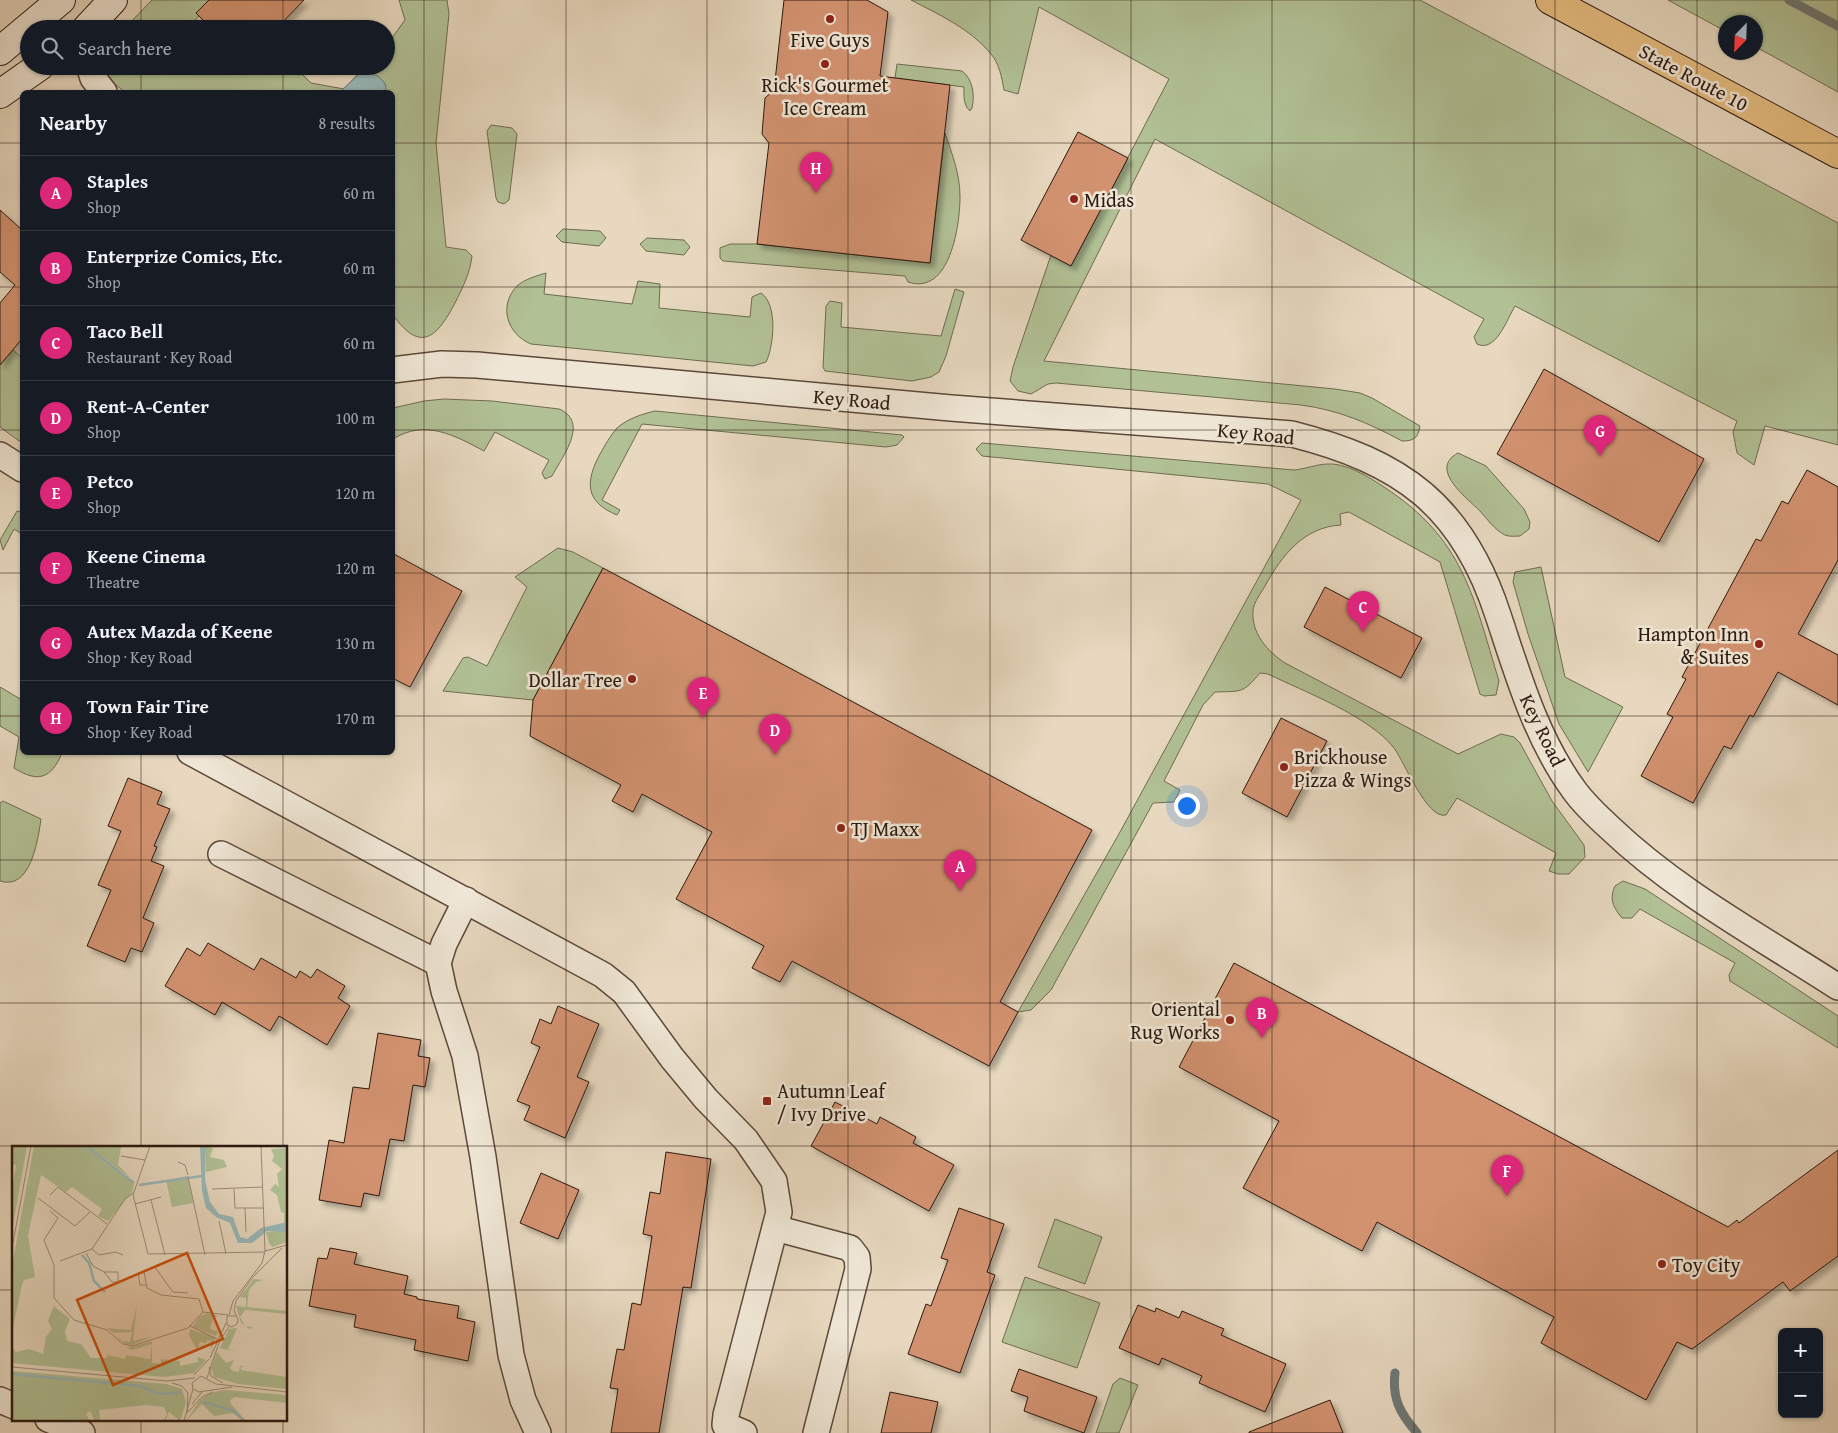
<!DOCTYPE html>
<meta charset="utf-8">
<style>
:root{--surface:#171b24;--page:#20242c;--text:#f1f3f6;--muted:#9ea1a6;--line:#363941;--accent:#db2777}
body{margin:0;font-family:"Gentium Book Plus",serif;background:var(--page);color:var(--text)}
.controls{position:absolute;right:15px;bottom:15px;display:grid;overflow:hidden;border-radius:8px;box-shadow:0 1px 4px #0004}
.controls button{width:45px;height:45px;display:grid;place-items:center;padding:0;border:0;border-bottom:1px solid var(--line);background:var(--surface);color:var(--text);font:25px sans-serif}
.compass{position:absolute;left:1718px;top:15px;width:45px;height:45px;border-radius:50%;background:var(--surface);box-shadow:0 1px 4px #0004;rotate:203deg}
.you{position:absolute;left:1186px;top:805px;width:18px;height:18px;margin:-12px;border:4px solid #fff;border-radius:50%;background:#1a73e8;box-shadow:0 0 0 8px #1a73e833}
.badge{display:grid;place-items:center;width:32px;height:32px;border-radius:50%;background:var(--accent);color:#fff;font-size:16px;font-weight:700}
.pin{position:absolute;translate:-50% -41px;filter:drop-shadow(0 1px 2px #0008)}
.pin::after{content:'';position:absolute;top:26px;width:18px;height:15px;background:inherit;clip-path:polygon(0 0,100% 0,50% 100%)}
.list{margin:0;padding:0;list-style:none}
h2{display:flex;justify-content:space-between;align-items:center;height:65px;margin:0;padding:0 20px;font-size:21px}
h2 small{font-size:16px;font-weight:400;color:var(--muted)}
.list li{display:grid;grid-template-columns:32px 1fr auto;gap:15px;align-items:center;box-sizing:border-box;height:75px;padding:0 20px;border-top:1px solid var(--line)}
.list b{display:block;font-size:19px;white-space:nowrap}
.list p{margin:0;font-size:16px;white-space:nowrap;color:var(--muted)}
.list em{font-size:16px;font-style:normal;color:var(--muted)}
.icon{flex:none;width:28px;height:28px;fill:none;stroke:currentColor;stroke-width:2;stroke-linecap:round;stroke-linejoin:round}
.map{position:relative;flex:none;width:1838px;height:1433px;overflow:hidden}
.search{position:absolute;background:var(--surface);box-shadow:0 1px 4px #0004;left:20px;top:20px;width:375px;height:55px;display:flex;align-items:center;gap:12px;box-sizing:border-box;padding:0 18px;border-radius:28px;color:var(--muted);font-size:19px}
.panel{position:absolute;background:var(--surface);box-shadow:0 1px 4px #0004;left:20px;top:90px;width:375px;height:665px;border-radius:8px}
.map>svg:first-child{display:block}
</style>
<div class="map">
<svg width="1838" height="1433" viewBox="0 0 1838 1433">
<defs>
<filter id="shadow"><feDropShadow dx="4.5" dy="4.5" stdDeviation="2.5" flood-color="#0004"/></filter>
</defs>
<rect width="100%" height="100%" fill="#e7d8bf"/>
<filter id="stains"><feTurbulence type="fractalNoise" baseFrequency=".004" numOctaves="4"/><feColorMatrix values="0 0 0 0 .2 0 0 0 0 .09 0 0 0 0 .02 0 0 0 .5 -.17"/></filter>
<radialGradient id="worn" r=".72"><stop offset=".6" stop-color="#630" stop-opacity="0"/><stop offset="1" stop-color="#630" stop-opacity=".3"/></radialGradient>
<!-- green -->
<g fill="#b1c095" stroke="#6e6c52">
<path d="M152,0H209L196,13L199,16L187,29H124Z"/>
<path d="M399,0H447L449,14L436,143L446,247L466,250L472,256C470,273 463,287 455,303C437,337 421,354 393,315L392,92H125L108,79L102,66H236L242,72L248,66H294L311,83L344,89L366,66H386V46L405,20Z"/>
<path d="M911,0H1420L1838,223V445L1765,426L1754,465L1737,453L1733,432L1737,421L1515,306C1507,319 1496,353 1477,344L1474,337L1484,319L1155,139L1044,361L1335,389L1360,393L1372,398L1420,426C1418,438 1414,441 1402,441C1369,423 1338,410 1301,405L1056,383L1048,384L1031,394L1018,391L1010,381L1013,367L1051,255L1071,266L1169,79L1039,7L1018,94L1004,90C1002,78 999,63 991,54C971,29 938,14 911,0Z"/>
<path d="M1668,0H1838V92L1756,47V22H1726L1725,31Z"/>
<path d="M897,64L962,71C973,79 975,96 972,108L970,111C963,105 964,95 964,87L895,78Z"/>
<path d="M491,125L512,128L517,134L509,200L504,204L498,202L496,198L487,131Z"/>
<path d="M945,133C952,154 960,174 960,197C960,225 950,296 908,282L905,276L723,261L720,258V248L730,244H757L930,263Z"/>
<path d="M563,229L600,231L606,238L599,246L562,242L556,236Z"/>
<path d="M647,238L684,240L690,247L684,255L646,251L640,244Z"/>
<path d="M546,273L544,294L632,304L638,281L660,284L659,308L750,317L752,297L761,293C778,304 774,346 766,362L753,366L531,344C507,334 498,306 517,286C525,279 536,276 546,273Z"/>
<path d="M955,289L964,292L946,356L939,372L931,377L912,381L825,371L823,367L826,306L830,301L842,303L841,327L941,336Z"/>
<path d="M13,350L22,358V443L0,427V365Z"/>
<path d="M444,399L492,401L559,409C590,422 562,457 552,476L545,479L542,473L549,460L495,432L484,451C454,435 425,419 393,439V408L424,401Z"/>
<path d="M655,411L902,435L904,437L897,445L886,447L642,424L602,500L620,510L617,515C585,502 585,482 600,454C605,445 610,436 617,428C627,419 642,414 655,411Z"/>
<path d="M982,443L1294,470C1306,469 1317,464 1328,464C1346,463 1369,477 1384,487C1464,539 1473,596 1499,681L1496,695L1484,696L1480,694L1440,562L1349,512L1340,514L1341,525C1304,527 1282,555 1265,586C1261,593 1254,602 1253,610C1251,633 1267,651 1285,663L1458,754L1501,734L1514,737L1520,743L1552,801L1584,845L1585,857L1569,874H1558L1549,871L1556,853L1457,798L1446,815C1427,820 1404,761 1394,748C1369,716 1305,692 1268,674L1260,673C1242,694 1242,691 1215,692L1203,705L1164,781L1180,790L1174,802L1153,803L1051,990L1031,1010L1018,1012L1120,832L1301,500L1268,484L982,456L976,449Z"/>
<path d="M1458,453L1486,466L1524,509L1530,522L1529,529L1520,536C1515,536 1510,537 1505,535C1495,530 1487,519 1480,511C1467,498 1428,469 1458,453Z"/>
<path d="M17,511L22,512V534L14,529L3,550L0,540Z"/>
<path d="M558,548L573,552L603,568L533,700L443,691L463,658L468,657L487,666L527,587L515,577Z"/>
<path d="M1541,567L1565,677L1623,707L1588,772L1559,724L1528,634L1513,582L1515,572Z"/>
<path d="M0,687L22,700V752L62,753C51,779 38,783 14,768L19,737L0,726Z"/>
<path d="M3,801L41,819C38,839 31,891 0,881V803Z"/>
<path d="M1623,881L1645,889L1838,1016V1048L1730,981L1729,975L1735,963L1640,909L1632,918H1622C1613,907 1609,899 1615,886Z"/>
<path d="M1055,1219L1102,1237L1085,1284L1038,1267Z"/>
<path d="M1025,1277L1100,1303L1077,1368L1002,1342Z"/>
<path d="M1120,1378L1138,1385L1119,1433H1096L1113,1384Z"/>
</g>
<!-- water -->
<path fill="#98b8b9" stroke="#6d7875" d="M360,73C371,72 381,75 386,86L385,92H340Z"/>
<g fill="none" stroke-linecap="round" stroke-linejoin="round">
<!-- stream -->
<g stroke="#6d7875" stroke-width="9">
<path d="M1789,0L1838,26"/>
<path d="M1395,1373C1392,1399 1400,1413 1417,1433"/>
</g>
</g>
<!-- building -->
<g fill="#d29270" stroke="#2c190f" filter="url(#shadow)">
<path d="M209,0H304L276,29H212L196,13Z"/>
<path d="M784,0H867L888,12L880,76L950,85L930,263L757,244L769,143L762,134L765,98L774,90Z"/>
<path d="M1078,132L1128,158L1071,266L1021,240Z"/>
<path d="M0,210L22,230V339L0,365V303L15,285L0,272Z"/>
<path d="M1544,369L1704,459L1659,542L1497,454Z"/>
<path d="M1807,470L1838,487V560L1798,634L1838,655V705L1778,672L1753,717L1750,715L1731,749L1724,746L1693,803L1641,776L1673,717L1667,714L1686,679L1682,677L1756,539L1761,541L1782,501L1788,504Z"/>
<path d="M392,553L462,591L410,687L392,678Z"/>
<path d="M603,568L1092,830L1000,1002L1018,1012L989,1066L792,961L780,982L752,968L764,946L676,899L712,832L642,794L633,812L612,801L621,785L530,736L533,700Z"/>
<path d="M1325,587L1422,638L1401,678L1304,627Z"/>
<path d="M1281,718L1327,741L1287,817L1242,793Z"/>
<path d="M128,778L162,792L157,804L170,809L154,846L157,847L151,861L164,866L143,918L154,923L142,952L131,948L125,962L87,946L111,890L98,885L121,831L108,826Z"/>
<path d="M208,943L254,970L261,958L296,978L300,971L311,978L317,969L345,986L338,998L350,1006L327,1045L279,1016L270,1031L222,1002L215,1015L165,986L187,948L200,956Z"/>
<path d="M1234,963L1728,1227L1737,1220L1739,1223L1838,1150V1256L1790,1291L1783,1282L1692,1349L1677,1342L1646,1400L1541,1343L1554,1317L1377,1222L1362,1251L1243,1188L1279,1121L1179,1067Z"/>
<path d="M558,1006L599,1024L577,1077L589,1082L565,1138L524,1120L530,1106L517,1101L540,1047L531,1043L540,1019L551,1024Z"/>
<path d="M378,1033L421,1040L418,1056L430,1058L425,1087L413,1085L404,1141L390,1139L379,1196L364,1193L361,1207L319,1200L329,1140L344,1143L353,1087L369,1089Z"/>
<path d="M835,1102L877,1124L880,1117L916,1137L913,1143L954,1165L929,1211L811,1146Z"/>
<path d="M666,1152L711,1159L691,1288L683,1287L659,1433H611L618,1389L610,1388L617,1349L624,1350L632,1303L641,1305L652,1236L643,1234L650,1192L660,1194Z"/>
<path d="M541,1173L579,1190L558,1239L520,1223Z"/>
<path d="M959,1208L1004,1224L987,1272L995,1275L960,1373L908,1354L926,1304L931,1306L948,1260L941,1258Z"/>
<path d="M330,1248L357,1253L354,1264L408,1276L404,1294L417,1297V1299L459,1306L457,1318L475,1322L468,1361L414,1350L416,1340L354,1327L356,1315L309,1306L318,1258L327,1259Z"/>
<path d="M1138,1305L1155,1312L1156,1308L1179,1318L1182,1311L1224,1329L1221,1335L1286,1364L1265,1412L1199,1383L1202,1376L1162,1358L1159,1365L1119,1348Z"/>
<path d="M1019,1369L1097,1397L1084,1433L1024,1411L1028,1397L1011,1391Z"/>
<path d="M890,1392L938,1402L931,1433H881Z"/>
<path d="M1330,1400L1343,1433H1249V1432Z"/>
</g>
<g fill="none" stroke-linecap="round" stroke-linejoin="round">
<defs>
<g id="street">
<path d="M89,66L93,78L104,92"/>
<path d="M392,370L442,364L477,365L951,408L1292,434C1402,462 1462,505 1498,615C1518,675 1536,738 1574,790C1584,804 1598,817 1610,828C1677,892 1761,937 1838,987"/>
<path d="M0,455L22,469"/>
<path d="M190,752L603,975L624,992L672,1058L706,1099L746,1140L774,1181L779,1212L726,1415L725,1425L744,1433"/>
<path d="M221,854L438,963L444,991L465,1056L483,1157L511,1355L523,1400L538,1433"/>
<path d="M438,963L444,944L466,900"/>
<path d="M775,1228L850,1248L857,1257L858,1269L816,1433"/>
<path d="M0,1400L14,1406"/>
<path d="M48,1419L82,1433"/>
</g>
<g id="secondary">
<path d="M86,29L113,0"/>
<path d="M0,51L61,0"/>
<path d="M0,94L40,66"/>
</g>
<path id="highway" d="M1550,0L1838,154"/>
</defs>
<!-- street casing -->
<use href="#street" stroke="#5b493b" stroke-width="28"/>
<!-- secondary casing -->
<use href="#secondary" stroke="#2c190f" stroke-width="30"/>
<!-- highway casing -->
<use href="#highway" stroke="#2c190f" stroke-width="30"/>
<!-- street -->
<use href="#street" stroke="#efe6d5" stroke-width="25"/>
<!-- secondary -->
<use href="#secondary" stroke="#efe6d5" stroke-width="28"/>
<!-- highway -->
<use href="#highway" stroke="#e4bc80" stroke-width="28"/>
</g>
<!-- grid -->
<path fill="none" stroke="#2c190f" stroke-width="1" stroke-opacity="0.55" d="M141,0V29M283,0V29M424,0V1433M566,0V1433M707,0V1433M848,0V1433M990,0V1433M1131,0V1433M1272,0V1433M1414,0V1433M1555,0V1433M1697,0V1433M141,66V92M283,66V92M0,143H22M392,143H1838M0,287H22M392,287H1838M0,430H22M392,430H1838M0,573H22M392,573H1838M0,716H22M392,716H1838M141,752V1147M283,752V1147M0,860H1838M0,1003H1838M0,1146H1838M0,1290H14M286,1290H1838M141,1419V1433M283,1419V1433"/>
<!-- markers -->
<g fill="#8f2418" stroke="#efe6d5" stroke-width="2">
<circle cx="830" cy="19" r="5"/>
<circle cx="825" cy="64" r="5"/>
<circle cx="1074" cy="199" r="5"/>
<circle cx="1759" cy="644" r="5"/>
<circle cx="632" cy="679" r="5"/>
<circle cx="1284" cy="767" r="5"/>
<circle cx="841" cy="828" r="5"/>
<circle cx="1230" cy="1020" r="5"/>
<rect x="762" y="1096" width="10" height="10" rx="2.5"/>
<circle cx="1662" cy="1264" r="5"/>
</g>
<g text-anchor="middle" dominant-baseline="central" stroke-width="5" stroke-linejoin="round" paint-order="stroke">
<!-- poi labels -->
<g font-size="20" fill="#2c190f" stroke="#efe6d5" text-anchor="start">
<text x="830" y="39" text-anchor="middle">Five Guys</text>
<text x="825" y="84" text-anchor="middle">Rick's Gourmet<tspan x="825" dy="23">Ice Cream</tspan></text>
<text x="1084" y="199">Midas</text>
<text x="1749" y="633" text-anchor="end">Hampton Inn<tspan x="1749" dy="23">&amp; Suites</tspan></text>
<text x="622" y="679" text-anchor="end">Dollar Tree</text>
<text x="1294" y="756">Brickhouse<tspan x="1294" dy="23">Pizza &amp; Wings</tspan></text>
<text x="851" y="828">TJ Maxx</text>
<text x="1220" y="1008" text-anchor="end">Oriental<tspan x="1220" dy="23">Rug Works</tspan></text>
<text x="777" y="1090">Autumn Leaf<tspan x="777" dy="23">/ Ivy Drive</tspan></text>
<text x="1672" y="1264">Toy City</text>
</g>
<!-- street labels -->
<g font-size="20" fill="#2c190f" stroke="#efe6d5">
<text transform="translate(1694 77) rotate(28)">State Route 10</text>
<text transform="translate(852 399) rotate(5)">Key Road</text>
<text transform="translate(1256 433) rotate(6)">Key Road</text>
<text transform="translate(1543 730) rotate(64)">Key Road</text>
</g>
</g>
<!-- overview -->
<g transform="translate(12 1146)">
<rect width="275" height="275" fill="#e7d8bf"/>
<path d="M0,0H15L0,85V42L4,19L0,18ZM22,0H72L122,38L120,46L96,75L86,70L90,63L60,41L54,46L29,29L16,89L23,131L12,134L10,139L0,186V120ZM75,0H115L109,1L106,19L119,32ZM194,0L201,2L198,11L212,14L215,21L194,26ZM272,2L275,3V76L272,77V67L269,66L265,49L258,44L263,38L267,41L265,28L270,23L260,15L262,10L259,3ZM176,30L181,57L160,61L154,34ZM275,84V96L260,101L257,97L254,86ZM242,133L252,134L244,136L237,144L235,161L275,165V168L233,164L228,171L233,180L241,181L237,183L236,182L229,177L224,160L234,161V152L228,151ZM125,158L121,195L142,190L120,199L113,198L104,189L111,195L118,196L120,186L102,187L95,182L119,184ZM42,160L58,173L53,185L55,195L69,198L79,212H95V209L113,213L114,209L138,213L140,198L120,204L115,202L140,195V217L149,218V213L168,215V220L186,216V211L194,214L182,227L152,231L0,217V201L4,206L17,203L31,208L34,191L40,183L36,175ZM196,167L206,170L201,172L198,183L206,186L204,190L180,181L188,170ZM225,182L216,203L225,206L208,202L217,183ZM178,183L203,191L199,205V195L195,194L194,197L188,196L185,204L177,189ZM205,206L214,217L222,214L218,222L221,225L227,226L228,220L235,221H229V224L275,231V243L226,238L202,231L199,222ZM0,225L154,238L170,243L174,257L168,275L157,266L153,275H151L155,268L152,261L133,259L87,264L88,275H83L78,265L74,268L78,275H0ZM213,244L275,249V257L223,251L218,254L219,258L234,275L221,267L202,270L190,258L174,275L188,254L198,247Z" fill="#b1c095"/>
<path d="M188,0H194L193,34L198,56L207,68L221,71L228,91L235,93L249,82L275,76V86L255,85L240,97H226L218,77L204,71L194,62L190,45Z" fill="#98b8b9"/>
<path fill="none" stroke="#98b8b9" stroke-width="2.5" d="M74,0L122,37M127,39L190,30M70,109L77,117L82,135L93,146M0,228L128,240L147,248L169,246M191,256L220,264L232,275"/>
<path fill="none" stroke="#9c8c79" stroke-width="1" d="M138,0L121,49L136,108L253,106M249,0L253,105M109,10L133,14M166,16L173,19L176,29M176,31L193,109M200,43L251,41M222,43L223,62H252M38,49L46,41L95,78M26,52L63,80L78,66M139,54L153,109M123,58L149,51M233,62L234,86M38,65L46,72L32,94L42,119V152L62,174L95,184L111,198L120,200L176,182L191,166L216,169M207,75L214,108M0,102L19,0M80,103L87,109L104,106L111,109M74,107L81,120L92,126M48,115L80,103L113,53L121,47M142,120L161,146L176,147M92,126H106V136H100ZM134,139H128L126,127L132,126L135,142L149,149L187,153L191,166M217,169L221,155L250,117L253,105L275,99M224,170H215V179L220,181L225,178L226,174L222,164L224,155L241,131L270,102M178,180L205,193M198,212L214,177M0,221L155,235L183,232M197,221L199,230L211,237M182,229L197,213M195,232L208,194L217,181M160,237L170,240L176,247L175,266M220,241L187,246L181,243L180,237L189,230L204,238L275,246M180,258L190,246M175,267L190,251L201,246M172,275L181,243"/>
<path fill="#cc4f0c" fill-opacity="0.15" stroke="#cc4f0c" stroke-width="2.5" d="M175,107L211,193L101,239L65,154Z"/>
<rect width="275" height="275" fill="none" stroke="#2c190f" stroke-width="2.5"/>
</g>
<rect width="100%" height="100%" filter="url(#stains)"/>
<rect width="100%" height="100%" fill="url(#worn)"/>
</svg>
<div class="controls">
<button>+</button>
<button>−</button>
</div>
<svg class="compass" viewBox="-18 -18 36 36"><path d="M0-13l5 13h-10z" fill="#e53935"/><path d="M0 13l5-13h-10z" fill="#9ea1a6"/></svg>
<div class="you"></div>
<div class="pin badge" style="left:960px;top:891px">A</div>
<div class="pin badge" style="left:1262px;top:1038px">B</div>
<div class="pin badge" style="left:1363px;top:632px">C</div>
<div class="pin badge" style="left:775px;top:755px">D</div>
<div class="pin badge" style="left:703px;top:718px">E</div>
<div class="pin badge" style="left:1507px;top:1196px">F</div>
<div class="pin badge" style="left:1600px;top:456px">G</div>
<div class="pin badge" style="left:816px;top:193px">H</div>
<div class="search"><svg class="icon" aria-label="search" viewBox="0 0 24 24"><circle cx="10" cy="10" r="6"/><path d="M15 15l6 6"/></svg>Search here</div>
<section class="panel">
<h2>Nearby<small>8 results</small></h2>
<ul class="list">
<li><span class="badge">A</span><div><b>Staples</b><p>Shop</p></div><em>60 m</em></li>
<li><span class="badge">B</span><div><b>Enterprize Comics, Etc.</b><p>Shop</p></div><em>60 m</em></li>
<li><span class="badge">C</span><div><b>Taco Bell</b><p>Restaurant · Key Road</p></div><em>60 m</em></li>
<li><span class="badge">D</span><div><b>Rent-A-Center</b><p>Shop</p></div><em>100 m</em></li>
<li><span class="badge">E</span><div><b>Petco</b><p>Shop</p></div><em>120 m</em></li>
<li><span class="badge">F</span><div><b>Keene Cinema</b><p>Theatre</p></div><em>120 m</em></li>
<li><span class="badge">G</span><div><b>Autex Mazda of Keene</b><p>Shop · Key Road</p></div><em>130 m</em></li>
<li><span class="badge">H</span><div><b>Town Fair Tire</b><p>Shop · Key Road</p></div><em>170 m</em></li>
</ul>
</section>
</div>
